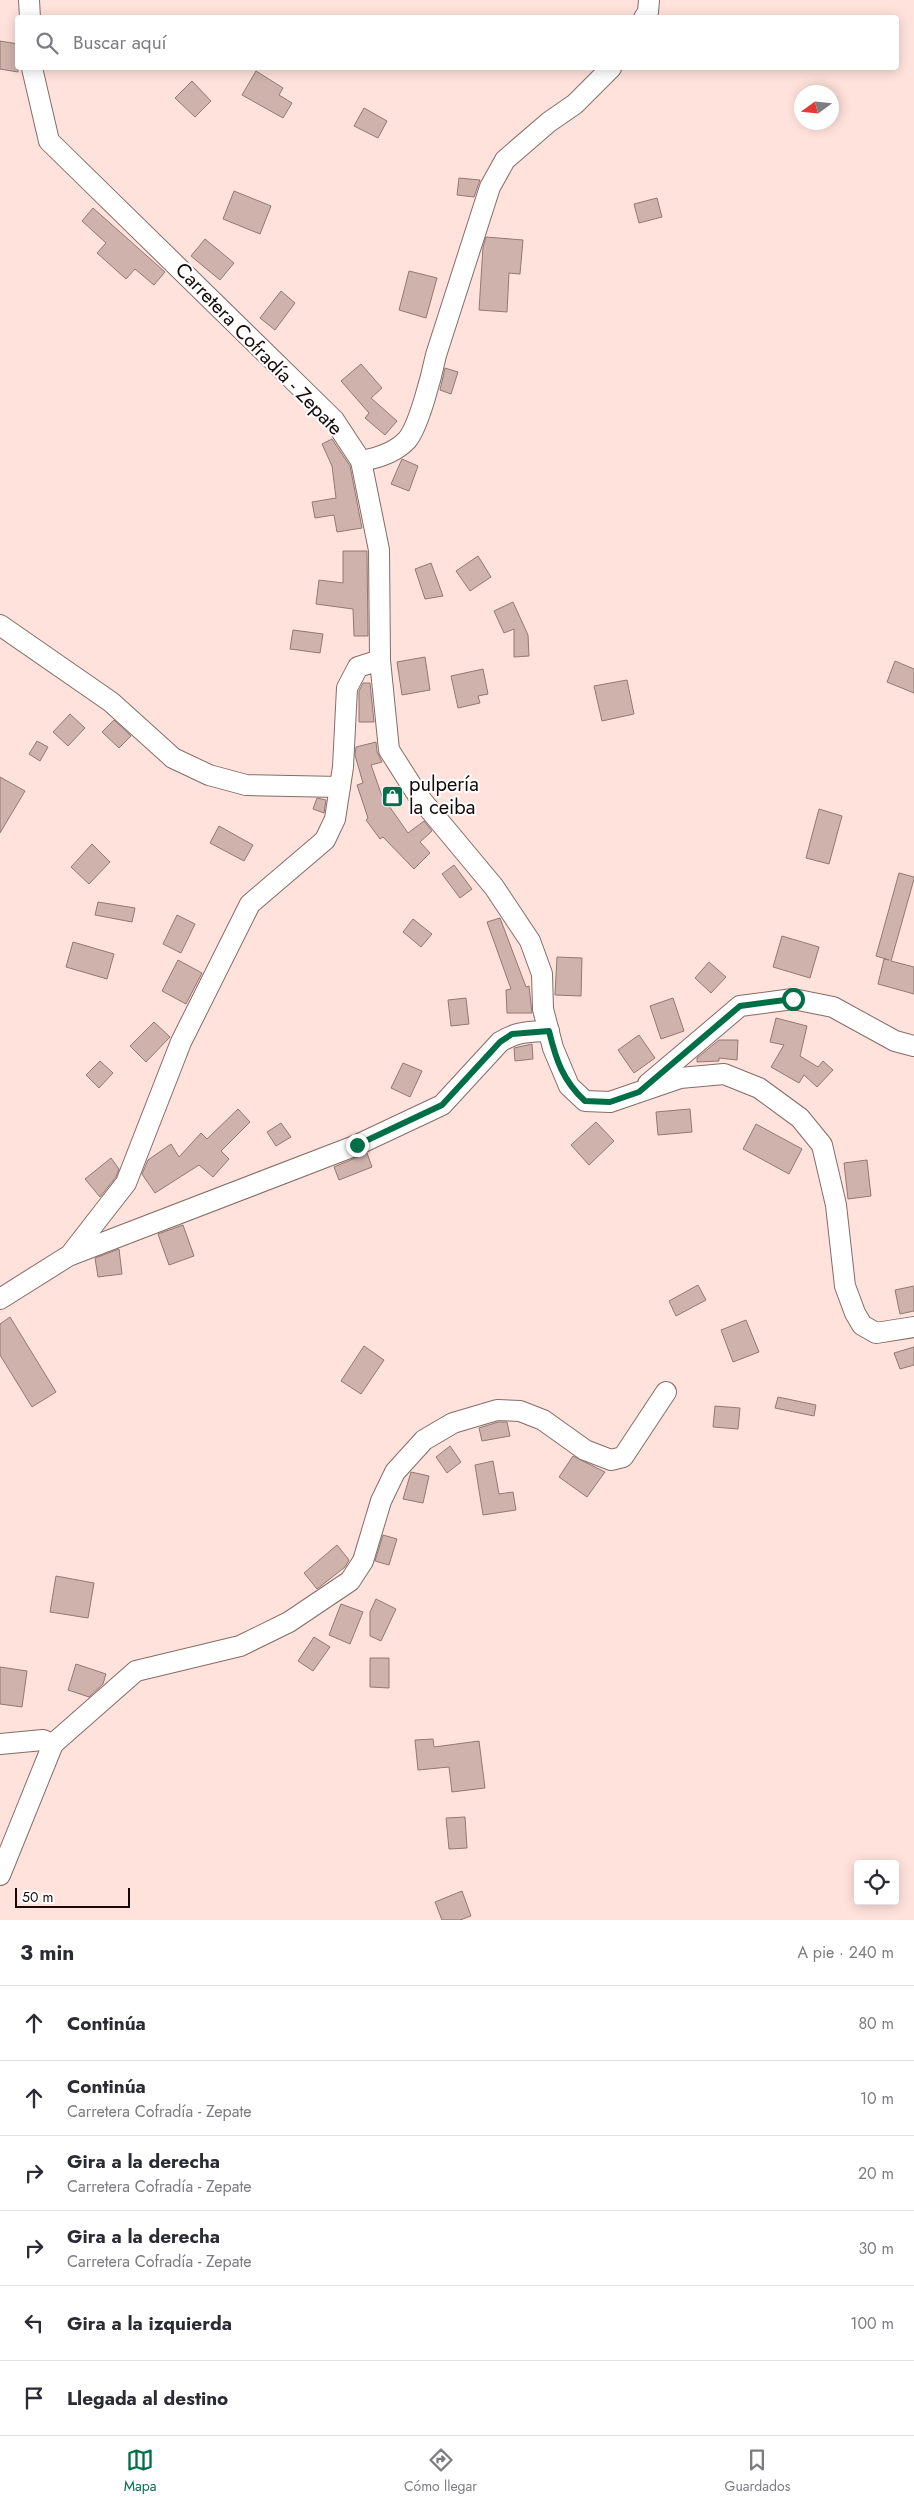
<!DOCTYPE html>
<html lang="es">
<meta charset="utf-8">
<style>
:root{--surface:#fff;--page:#f7f7f7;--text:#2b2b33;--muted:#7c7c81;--line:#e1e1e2;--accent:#006f48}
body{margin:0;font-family:Jost,sans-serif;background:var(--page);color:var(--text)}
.controls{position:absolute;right:15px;bottom:15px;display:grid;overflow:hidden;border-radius:5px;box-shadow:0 2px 12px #0003}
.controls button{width:45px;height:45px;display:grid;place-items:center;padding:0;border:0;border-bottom:1px solid var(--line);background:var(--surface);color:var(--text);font:25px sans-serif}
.compass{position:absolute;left:794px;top:85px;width:45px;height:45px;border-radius:50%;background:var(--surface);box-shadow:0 2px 12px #0003;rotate:255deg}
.scale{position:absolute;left:15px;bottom:12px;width:115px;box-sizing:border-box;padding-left:5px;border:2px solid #130a08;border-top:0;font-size:14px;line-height:18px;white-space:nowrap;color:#130a08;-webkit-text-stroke:4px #fff;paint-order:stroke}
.stop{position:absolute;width:15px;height:15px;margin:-11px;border:4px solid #006f48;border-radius:50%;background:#fff}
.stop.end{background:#006f48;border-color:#fff;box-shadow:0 1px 5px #0008}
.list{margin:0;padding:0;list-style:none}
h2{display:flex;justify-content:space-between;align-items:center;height:65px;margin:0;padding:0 20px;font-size:21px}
h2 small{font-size:16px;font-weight:400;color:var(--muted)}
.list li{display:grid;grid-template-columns:32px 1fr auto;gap:15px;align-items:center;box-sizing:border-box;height:75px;padding:0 20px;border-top:1px solid var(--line)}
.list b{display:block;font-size:19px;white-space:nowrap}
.list p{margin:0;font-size:16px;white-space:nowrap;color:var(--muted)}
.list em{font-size:16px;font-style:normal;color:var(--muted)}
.icon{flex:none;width:28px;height:28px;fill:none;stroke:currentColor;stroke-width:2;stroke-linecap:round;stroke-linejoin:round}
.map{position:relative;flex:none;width:914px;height:1920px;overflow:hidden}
.search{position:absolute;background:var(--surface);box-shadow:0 2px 12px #0003;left:15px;right:15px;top:15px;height:55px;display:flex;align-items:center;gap:12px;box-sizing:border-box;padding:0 18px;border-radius:5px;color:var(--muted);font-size:19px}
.sheet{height:515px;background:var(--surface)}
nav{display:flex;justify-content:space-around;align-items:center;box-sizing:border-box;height:70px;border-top:1px solid var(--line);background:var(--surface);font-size:14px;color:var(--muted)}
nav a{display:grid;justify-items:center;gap:2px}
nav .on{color:var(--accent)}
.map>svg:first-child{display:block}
</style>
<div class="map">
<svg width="914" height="1920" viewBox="0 0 914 1920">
<rect width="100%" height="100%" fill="#ffe2db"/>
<!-- building -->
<g fill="#ceb2ab" stroke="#927973">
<path d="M0,41L18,44V72L0,69Z"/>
<path d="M256,71L283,88L279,95L292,103L283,118L242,95Z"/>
<path d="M192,81L211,101L195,117L175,98Z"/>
<path d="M364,108L387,121L378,138L354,126Z"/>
<path d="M459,178L480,180L474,197L457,195Z"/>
<path d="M234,191L271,206L260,234L223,219Z"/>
<path d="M657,198L662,217L639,223L634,204Z"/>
<path d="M93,208L165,272L154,285L135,269L126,279L97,253L106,243L82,221Z"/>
<path d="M486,237L523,240L520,274L509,273L507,312L479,310L483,247Z"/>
<path d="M205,239L234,263L220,280L191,256Z"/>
<path d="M409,271L437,278L426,318L399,310Z"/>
<path d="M281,291L295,303L275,330L260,318Z"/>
<path d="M361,364L382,388L371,398L397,421L385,435L365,418L369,413L341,381Z"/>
<path d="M445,368L458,372L451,394L440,390Z"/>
<path d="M332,439L350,466L362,528L337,532L334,515L315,518L312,502L336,498L332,466L322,444Z"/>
<path d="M402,459L418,466L409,491L391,484Z"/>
<path d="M343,551H367L368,636H354L353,609L316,604L319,580L343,583Z"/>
<path d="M478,556L491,577L470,591L456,571Z"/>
<path d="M431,563L443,596L425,599L415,569Z"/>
<path d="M513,602L528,635L529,656L514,657V629L504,633L494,611Z"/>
<path d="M293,630L323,634L320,653L290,649Z"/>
<path d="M425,657L430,690L402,695L397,662Z"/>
<path d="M895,661L914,669V693L887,682Z"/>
<path d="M483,669L488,694L478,696L480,703L458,708L451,676Z"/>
<path d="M627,680L634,714L602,721L594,686Z"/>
<path d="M363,683H370L374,722H359V691Z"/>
<path d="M70,714L85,728L68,746L53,732Z"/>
<path d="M114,720L131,736L119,748L102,732Z"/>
<path d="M37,741L48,747L40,761L29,754Z"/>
<path d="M376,742L377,752L382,762L371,765L382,796L408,833L424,821L432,831L420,842L430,853L414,869L383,837L380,839L366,820L368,818L357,785L363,783L355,755L356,747Z"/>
<path d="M0,777L25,791L0,833Z"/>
<path d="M317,798L326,800L324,813L313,809Z"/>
<path d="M819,809L842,816L829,864L806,858Z"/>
<path d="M219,826L253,845L244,861L210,843Z"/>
<path d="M92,844L110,862L89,884L71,867Z"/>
<path d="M454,865L472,889L460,898L442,874Z"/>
<path d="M899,873L914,877V879L891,961L914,967V994L878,984L884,959L889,960L876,956Z"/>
<path d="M98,902L135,908L132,922L95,915Z"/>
<path d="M177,915L195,924L181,953L163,944Z"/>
<path d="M500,918L526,987L529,986L532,1013H507L506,990L511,989L487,922Z"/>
<path d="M413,919L432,934L421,947L403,932Z"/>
<path d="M782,936L819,947L810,978L773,967Z"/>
<path d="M73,942L114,954L107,979L66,967Z"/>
<path d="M557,957L582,958L581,996L555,995Z"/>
<path d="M178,960L202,973L186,1004L162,991Z"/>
<path d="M709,962L726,977L711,993L695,978Z"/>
<path d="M466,998L469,1024L451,1026L448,1000Z"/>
<path d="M673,998L684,1031L661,1039L650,1006Z"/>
<path d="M776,1018L807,1026L800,1056L818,1067L823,1061L833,1070L817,1087L804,1075L799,1083L771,1067L784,1045L770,1042Z"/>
<path d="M154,1022L170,1037L146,1062L130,1046Z"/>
<path d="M639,1035L655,1058L634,1073L618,1050Z"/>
<path d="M719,1040H738L737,1060L719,1058V1061L697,1062V1058Z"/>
<path d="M532,1044L533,1059L515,1061L514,1048Z"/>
<path d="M100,1061L113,1073L99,1088L86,1075Z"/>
<path d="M403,1063L422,1071L410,1097L391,1088Z"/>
<path d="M238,1109L250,1122L221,1151L229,1159L213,1177L199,1165L155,1193L142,1174L148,1160L171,1144L179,1157L201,1133L207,1139Z"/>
<path d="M690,1109L692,1132L658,1135L656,1112Z"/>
<path d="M596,1122L614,1141L589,1165L571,1145Z"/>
<path d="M281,1123L291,1137L276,1146L267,1132Z"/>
<path d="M756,1124L802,1149L789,1174L743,1149Z"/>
<path d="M367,1153L372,1167L339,1180L334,1167Z"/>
<path d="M111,1158L119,1169L116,1177L100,1197L85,1179Z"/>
<path d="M867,1160L871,1196L848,1199L844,1163Z"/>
<path d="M183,1225L194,1256L169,1265L158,1234Z"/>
<path d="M119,1249L122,1274L98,1277L95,1258Z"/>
<path d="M698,1285L706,1300L676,1316L669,1301Z"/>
<path d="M914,1286V1311L900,1314L895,1290Z"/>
<path d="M10,1317L56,1392L32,1407L0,1355V1324Z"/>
<path d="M746,1320L759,1352L733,1362L721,1330Z"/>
<path d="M364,1346L384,1360L361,1394L341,1381Z"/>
<path d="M914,1347V1365L900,1369L894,1353Z"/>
<path d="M778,1397L816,1405L814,1416L775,1408Z"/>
<path d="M715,1406L740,1408L738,1429L713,1427Z"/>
<path d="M498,1422H507L510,1436L482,1441L479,1428Z"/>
<path d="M450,1446L461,1462L447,1473L436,1457Z"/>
<path d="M573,1456L605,1472L587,1497L559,1477Z"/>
<path d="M493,1461L499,1494L513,1492L516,1510L483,1515L475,1465Z"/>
<path d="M411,1472L429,1476L423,1503L403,1499Z"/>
<path d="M383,1535L397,1539L389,1565L375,1561Z"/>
<path d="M337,1545L349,1560L345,1567L317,1589L304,1573Z"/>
<path d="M56,1576L94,1583L88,1618L50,1612Z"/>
<path d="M376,1599L396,1609L381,1641L370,1636V1612Z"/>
<path d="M341,1604L363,1612L350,1644L329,1635Z"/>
<path d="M314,1637L330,1647L313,1671L298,1661Z"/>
<path d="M370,1658H389V1688L370,1687Z"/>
<path d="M76,1664L106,1674L103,1684L89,1697L68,1690Z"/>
<path d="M0,1667L27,1671L22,1707L0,1704Z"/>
<path d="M433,1739L434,1747L479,1741L485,1788L452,1792L449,1767L418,1770L415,1740Z"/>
<path d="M465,1817L467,1848L449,1849L446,1818Z"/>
<path d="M462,1891L471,1916L460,1920H442L435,1902Z"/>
</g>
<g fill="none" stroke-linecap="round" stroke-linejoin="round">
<defs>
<g id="minor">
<path d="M29,0L30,18"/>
<path d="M644,18L648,12L649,0"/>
<path d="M32,68L49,141L334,420L361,461L379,550L380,660L389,750L419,797L494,887L530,941L542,974L543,1009L553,1048L569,1086L585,1101L610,1102L680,1078L724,1074L759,1088L800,1118L822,1145L836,1205L845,1286L855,1313L862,1325L876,1333L914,1327"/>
<path d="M361,461C378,458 395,453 407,440C419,426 432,374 436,355L490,187L505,160L549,122L575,104L611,68"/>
<path d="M0,625L111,702L173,758L209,775L246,785L340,787"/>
<path d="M648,1084L740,1006L793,999L833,1007L895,1041L914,1046"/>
<path d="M71,1255L357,1145L442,1105L500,1042C517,1031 530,1032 549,1031"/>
<path d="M0,1299L70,1255L126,1183L181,1042L250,904L325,840L335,819L343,767L347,688L358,667L380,660"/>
<path d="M0,1744L43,1740L53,1744"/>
<path d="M0,1875L53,1744L136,1671L240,1646L289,1622L350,1581L363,1561L381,1501L395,1472L424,1440L453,1423L497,1410L520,1411L543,1420L585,1450L611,1460L623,1457L666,1392"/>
</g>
</defs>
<!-- minor casing -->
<use href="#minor" stroke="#856c66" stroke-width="22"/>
<!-- minor -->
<use href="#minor" stroke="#fff" stroke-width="20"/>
</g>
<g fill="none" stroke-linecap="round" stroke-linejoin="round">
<!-- route -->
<path stroke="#006f48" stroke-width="6" d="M357,1145L442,1105L500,1042L512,1034L549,1031C556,1060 563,1081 585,1101L610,1102L639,1092L740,1006L793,999"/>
</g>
<!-- icons -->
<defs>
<symbol id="shop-square" viewBox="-11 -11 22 22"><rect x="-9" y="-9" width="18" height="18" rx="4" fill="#006f48" stroke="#fff"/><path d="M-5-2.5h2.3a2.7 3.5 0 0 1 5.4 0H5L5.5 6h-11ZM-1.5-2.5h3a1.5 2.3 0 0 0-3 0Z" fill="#fff"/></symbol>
</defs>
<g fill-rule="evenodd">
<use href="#shop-square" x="380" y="784" width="25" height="25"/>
</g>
<g text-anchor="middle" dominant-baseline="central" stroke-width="4" stroke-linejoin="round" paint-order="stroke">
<!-- street labels -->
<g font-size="20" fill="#130a08" stroke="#fff">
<text transform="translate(259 349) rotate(46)">Carretera Cofradía - Zepate</text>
</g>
<!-- poi labels -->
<g font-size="20" fill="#130a08" stroke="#fff" text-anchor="start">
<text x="409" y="784">pulpería<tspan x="409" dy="23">la ceiba</tspan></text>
</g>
</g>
</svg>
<div class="controls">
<button><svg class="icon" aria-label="locate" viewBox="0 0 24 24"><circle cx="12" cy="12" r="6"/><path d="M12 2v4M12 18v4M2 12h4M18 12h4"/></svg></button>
</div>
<svg class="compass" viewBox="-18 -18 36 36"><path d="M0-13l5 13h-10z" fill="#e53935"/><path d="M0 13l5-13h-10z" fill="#7c7c81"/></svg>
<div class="scale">50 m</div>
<div class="stop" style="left:793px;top:999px"></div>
<div class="stop end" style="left:357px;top:1145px"></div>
<div class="search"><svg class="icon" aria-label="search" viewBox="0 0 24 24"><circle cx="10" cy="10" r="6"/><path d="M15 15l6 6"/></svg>Buscar aquí</div>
</div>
<section class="sheet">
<h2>3 min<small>A pie · 240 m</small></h2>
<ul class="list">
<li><svg class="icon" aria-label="ahead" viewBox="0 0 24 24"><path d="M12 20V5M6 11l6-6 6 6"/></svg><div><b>Continúa</b></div><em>80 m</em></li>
<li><svg class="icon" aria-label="ahead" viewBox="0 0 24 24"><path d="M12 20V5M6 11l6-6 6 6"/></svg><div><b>Continúa</b><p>Carretera Cofradía - Zepate</p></div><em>10 m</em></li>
<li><svg class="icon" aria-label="right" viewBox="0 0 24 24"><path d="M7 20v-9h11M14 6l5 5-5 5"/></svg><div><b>Gira a la derecha</b><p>Carretera Cofradía - Zepate</p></div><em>20 m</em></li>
<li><svg class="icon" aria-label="right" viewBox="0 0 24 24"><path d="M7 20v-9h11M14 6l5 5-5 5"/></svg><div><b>Gira a la derecha</b><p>Carretera Cofradía - Zepate</p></div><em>30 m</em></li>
<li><svg class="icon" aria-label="left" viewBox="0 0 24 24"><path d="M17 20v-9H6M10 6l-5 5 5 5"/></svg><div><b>Gira a la izquierda</b></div><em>100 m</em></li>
<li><svg class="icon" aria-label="arrive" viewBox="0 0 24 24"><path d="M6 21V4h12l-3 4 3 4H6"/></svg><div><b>Llegada al destino</b></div></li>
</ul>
</section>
<nav>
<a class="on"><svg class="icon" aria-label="map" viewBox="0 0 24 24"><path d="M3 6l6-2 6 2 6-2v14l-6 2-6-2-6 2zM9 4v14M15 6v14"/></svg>Mapa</a>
<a><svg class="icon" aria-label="directions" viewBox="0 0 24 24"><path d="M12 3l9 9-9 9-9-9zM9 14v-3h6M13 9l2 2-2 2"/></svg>Cómo llegar</a>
<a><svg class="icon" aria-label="saved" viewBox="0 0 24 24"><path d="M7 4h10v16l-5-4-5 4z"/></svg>Guardados</a>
</nav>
